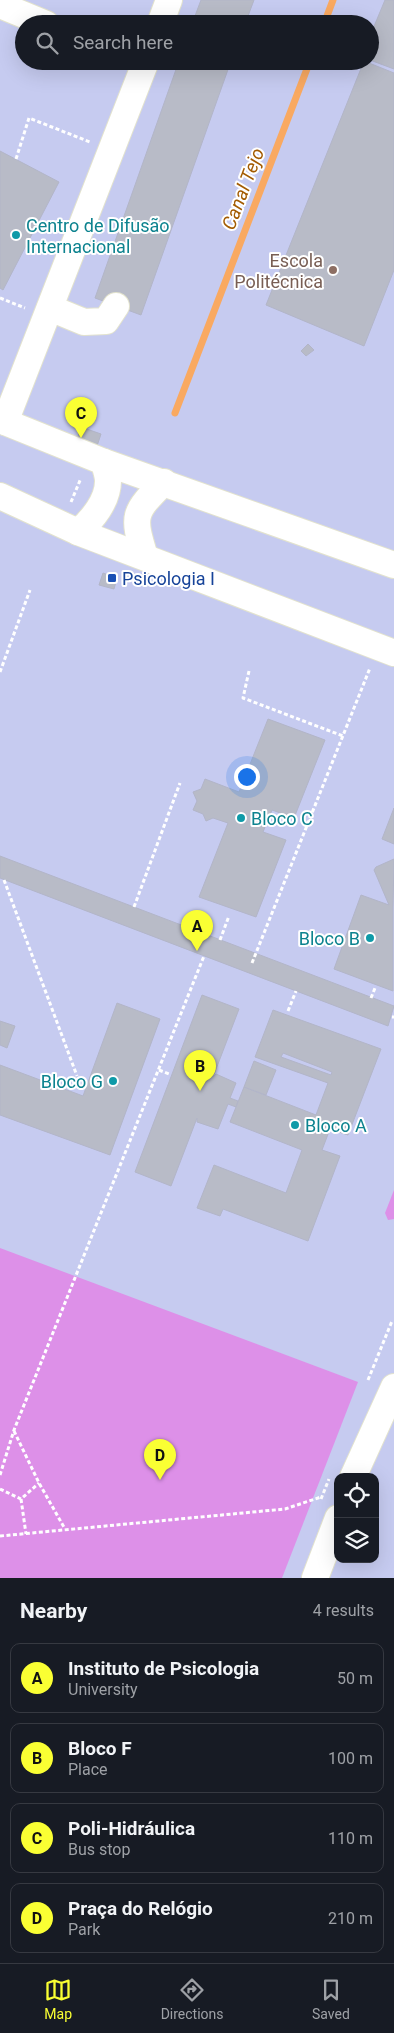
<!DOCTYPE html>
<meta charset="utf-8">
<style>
:root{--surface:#171b24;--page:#242831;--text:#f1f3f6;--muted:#9ea1a6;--line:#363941;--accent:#faff33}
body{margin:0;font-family:Roboto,sans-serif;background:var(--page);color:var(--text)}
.controls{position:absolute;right:15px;bottom:15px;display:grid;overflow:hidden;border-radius:10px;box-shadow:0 5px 20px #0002}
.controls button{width:45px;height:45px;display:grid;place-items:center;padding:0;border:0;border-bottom:1px solid var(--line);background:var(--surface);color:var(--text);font:25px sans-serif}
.you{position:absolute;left:246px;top:776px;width:18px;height:18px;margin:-12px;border:4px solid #fff;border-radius:50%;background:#1a73e8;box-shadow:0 0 0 8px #1a73e833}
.badge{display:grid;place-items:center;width:32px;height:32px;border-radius:50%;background:var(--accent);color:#111;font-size:16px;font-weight:700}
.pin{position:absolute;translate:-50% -41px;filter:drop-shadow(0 1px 2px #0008)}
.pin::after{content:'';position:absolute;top:26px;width:18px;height:15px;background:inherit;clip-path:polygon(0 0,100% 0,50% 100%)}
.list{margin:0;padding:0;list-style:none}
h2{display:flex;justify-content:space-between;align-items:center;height:65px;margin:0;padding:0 20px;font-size:21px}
h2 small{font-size:16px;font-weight:400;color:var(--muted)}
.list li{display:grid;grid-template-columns:32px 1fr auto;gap:15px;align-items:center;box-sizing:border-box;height:70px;margin:0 10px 10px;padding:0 10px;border:1px solid var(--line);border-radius:10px}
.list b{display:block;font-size:19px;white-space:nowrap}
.list p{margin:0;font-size:16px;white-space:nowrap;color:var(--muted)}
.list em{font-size:16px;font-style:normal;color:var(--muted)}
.icon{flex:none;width:28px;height:28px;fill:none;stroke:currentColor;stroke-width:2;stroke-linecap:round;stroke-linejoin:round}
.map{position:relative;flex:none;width:394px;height:1578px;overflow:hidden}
.search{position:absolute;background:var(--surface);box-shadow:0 5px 20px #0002;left:15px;right:15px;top:15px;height:55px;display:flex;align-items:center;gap:12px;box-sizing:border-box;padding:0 18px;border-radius:28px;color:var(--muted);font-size:19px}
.sheet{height:385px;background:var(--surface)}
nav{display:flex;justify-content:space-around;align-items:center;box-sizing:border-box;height:70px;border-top:1px solid var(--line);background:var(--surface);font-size:14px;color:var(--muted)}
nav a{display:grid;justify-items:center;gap:2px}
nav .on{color:var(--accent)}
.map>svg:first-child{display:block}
</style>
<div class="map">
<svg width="394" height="1578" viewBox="0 0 394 1578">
<rect width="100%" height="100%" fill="#d9ddec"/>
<!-- education -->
<path fill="#c6cbf0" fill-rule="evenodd" d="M0,0H394V1578H0ZM24,24H370V61H24ZM338,1477H375V1559H338Z"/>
<!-- green -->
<g fill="#dd90e8">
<path d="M394,1190V1219L388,1220L385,1213Z"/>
<path d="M0,1248L358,1382L282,1578H0Z"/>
</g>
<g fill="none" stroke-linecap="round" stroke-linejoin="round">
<!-- stream -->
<g stroke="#f9a961" stroke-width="7">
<path d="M324,24L333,0"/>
<path d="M175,413L310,61"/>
</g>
</g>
<!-- building -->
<g fill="#b8bbc7" stroke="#b2b5c8" fill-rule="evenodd">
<path d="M201,0H254L245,24H192Z"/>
<path d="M385,0H394V69L370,60V36Z"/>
<path d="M179,61H231L141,315L95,298Z"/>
<path d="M364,61L394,73V270L364,346L266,305Z"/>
<path d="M0,151L59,182L3,290L0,288Z"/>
<path d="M308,344L314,350L306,356L301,351Z"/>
<path d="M81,427L101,434L97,446L77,440Z"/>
<path d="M103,573L117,578L114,589L99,585Z"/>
<path d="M268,719L325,740L294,818L272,810L263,832L286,840L256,917L199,897L228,823L213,818L206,821L203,814L193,810L197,801L193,792L201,789L205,779L239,792Z"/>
<path d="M394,808V844L382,839Z"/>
<path d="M0,856L394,1006L388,1026L0,878Z"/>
<path d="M394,859L393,907V991L334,969L361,895L389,905L374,870L376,867Z"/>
<path d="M202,995L239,1009L213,1077L216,1074L236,1083L230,1098L238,1101L236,1107L228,1104L218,1129L197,1122V1118L171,1186L135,1172Z"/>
<path d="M117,1003L160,1019L110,1155L0,1115V1065L83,1096Z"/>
<path d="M273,1010L381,1049L348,1135L330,1129L322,1150L340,1156L308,1241L223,1209L220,1216L197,1208L214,1165L286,1193L302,1150L230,1122L244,1087L316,1115L328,1083L255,1057ZM283,1053L332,1072L331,1075L281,1057Z"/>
<path d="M0,1021L15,1026L7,1048L0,1045Z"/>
<path d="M254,1061L276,1070L266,1095L244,1087Z"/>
</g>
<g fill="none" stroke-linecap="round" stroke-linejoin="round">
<defs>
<g id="minor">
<path d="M0,5L46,24"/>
<path d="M160,24L169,0"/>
<path d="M50,308L84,322L106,321L116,306"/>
<path d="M0,420L104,462L394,565"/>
<path d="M5,422L146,61"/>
<path d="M0,496L78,532L394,653"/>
<path d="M78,532C92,520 108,501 108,481C108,475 105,468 104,462"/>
<path d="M145,557C132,515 133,513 164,482"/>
<path d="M353,1477L394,1387"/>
<path d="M315,1578L338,1518"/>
</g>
</defs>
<!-- minor casing -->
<use href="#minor" stroke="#e3e3ce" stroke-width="28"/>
<!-- path -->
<g stroke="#fff" stroke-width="3" stroke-dasharray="4 2.5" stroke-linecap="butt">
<path d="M16,159L29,118L90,142"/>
<path d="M0,298L25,308"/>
<path d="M71,502L81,478"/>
<path d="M249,671L243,698L343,736"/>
<path d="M0,672L30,590"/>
<path d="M4,880L77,1076"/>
<path d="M134,907L180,783"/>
<path d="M220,940L229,916"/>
<path d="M252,963L370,668"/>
<path d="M371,998L375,988"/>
<path d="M288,1011L296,991"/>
<path d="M392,1017H394"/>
<path d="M159,1070L169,1074"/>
<path d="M368,1380L392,1321"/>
<path d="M14,1431L39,1483L65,1529"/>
<path d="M0,1475L14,1430L204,956"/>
<path d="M0,1489L21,1499L39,1483"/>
<path d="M21,1499L26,1534"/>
<path d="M321,1499L329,1479"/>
<path d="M0,1536L285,1509L321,1497"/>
</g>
<!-- minor -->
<use href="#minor" stroke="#fff" stroke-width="26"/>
</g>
<!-- markers -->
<g fill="#0f9aa8" stroke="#fff" stroke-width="2">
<circle cx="16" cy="235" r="5"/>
<circle cx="241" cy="818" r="5"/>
<circle cx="370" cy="938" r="5"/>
<circle cx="113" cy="1081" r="5"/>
<circle cx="295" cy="1125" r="5"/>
</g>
<circle fill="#8d6e63" stroke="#fff" stroke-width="2" cx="333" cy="270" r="5"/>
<rect fill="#1a4fb4" stroke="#fff" stroke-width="2" x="107" y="573" width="10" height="10" rx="2.5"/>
<g text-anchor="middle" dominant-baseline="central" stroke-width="4" stroke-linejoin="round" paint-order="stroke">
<!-- culture labels -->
<g font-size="18" fill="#0d838f" stroke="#fff" text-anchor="start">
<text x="26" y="225">Centro de Difusão<tspan x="26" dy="21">Internacional</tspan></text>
<text x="251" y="818">Bloco C</text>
<text x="360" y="938" text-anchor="end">Bloco B</text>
<text x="103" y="1081" text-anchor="end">Bloco G</text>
<text x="305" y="1125">Bloco A</text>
</g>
<!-- education labels -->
<g font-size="18" fill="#785e54" stroke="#fff" text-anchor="end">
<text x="323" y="260">Escola<tspan x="323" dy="21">Politécnica</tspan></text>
</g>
<!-- transit labels -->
<g font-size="18" fill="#164399" stroke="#fff" text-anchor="start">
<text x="122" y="578">Psicologia I</text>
</g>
<!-- water labels -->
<g font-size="19" font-style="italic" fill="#a35b02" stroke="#fff">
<text transform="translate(243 189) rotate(-69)">Canal Tejo</text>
</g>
</g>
</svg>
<div class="controls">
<button><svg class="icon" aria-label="locate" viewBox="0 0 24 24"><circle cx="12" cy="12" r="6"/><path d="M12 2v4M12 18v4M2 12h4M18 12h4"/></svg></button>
<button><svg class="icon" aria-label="layers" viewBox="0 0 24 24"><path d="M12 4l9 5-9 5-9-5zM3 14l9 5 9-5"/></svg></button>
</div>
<div class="you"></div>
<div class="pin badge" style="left:197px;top:951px">A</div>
<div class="pin badge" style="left:200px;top:1091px">B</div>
<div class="pin badge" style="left:81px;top:438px">C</div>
<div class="pin badge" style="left:160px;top:1480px">D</div>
<div class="search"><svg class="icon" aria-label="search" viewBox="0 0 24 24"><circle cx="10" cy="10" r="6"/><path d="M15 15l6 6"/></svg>Search here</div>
</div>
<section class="sheet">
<h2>Nearby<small>4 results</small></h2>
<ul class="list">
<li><span class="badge">A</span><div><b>Instituto de Psicologia</b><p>University</p></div><em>50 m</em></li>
<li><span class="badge">B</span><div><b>Bloco F</b><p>Place</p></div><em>100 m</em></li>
<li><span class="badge">C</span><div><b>Poli-Hidráulica</b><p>Bus stop</p></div><em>110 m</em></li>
<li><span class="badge">D</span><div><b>Praça do Relógio</b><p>Park</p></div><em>210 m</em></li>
</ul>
</section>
<nav>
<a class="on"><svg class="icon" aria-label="map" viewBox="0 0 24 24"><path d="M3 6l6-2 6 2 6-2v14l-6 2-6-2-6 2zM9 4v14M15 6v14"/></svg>Map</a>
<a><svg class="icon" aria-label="directions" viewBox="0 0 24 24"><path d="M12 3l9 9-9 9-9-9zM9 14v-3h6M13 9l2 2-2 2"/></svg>Directions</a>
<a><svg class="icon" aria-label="saved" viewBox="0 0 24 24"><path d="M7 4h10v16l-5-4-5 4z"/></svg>Saved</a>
</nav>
